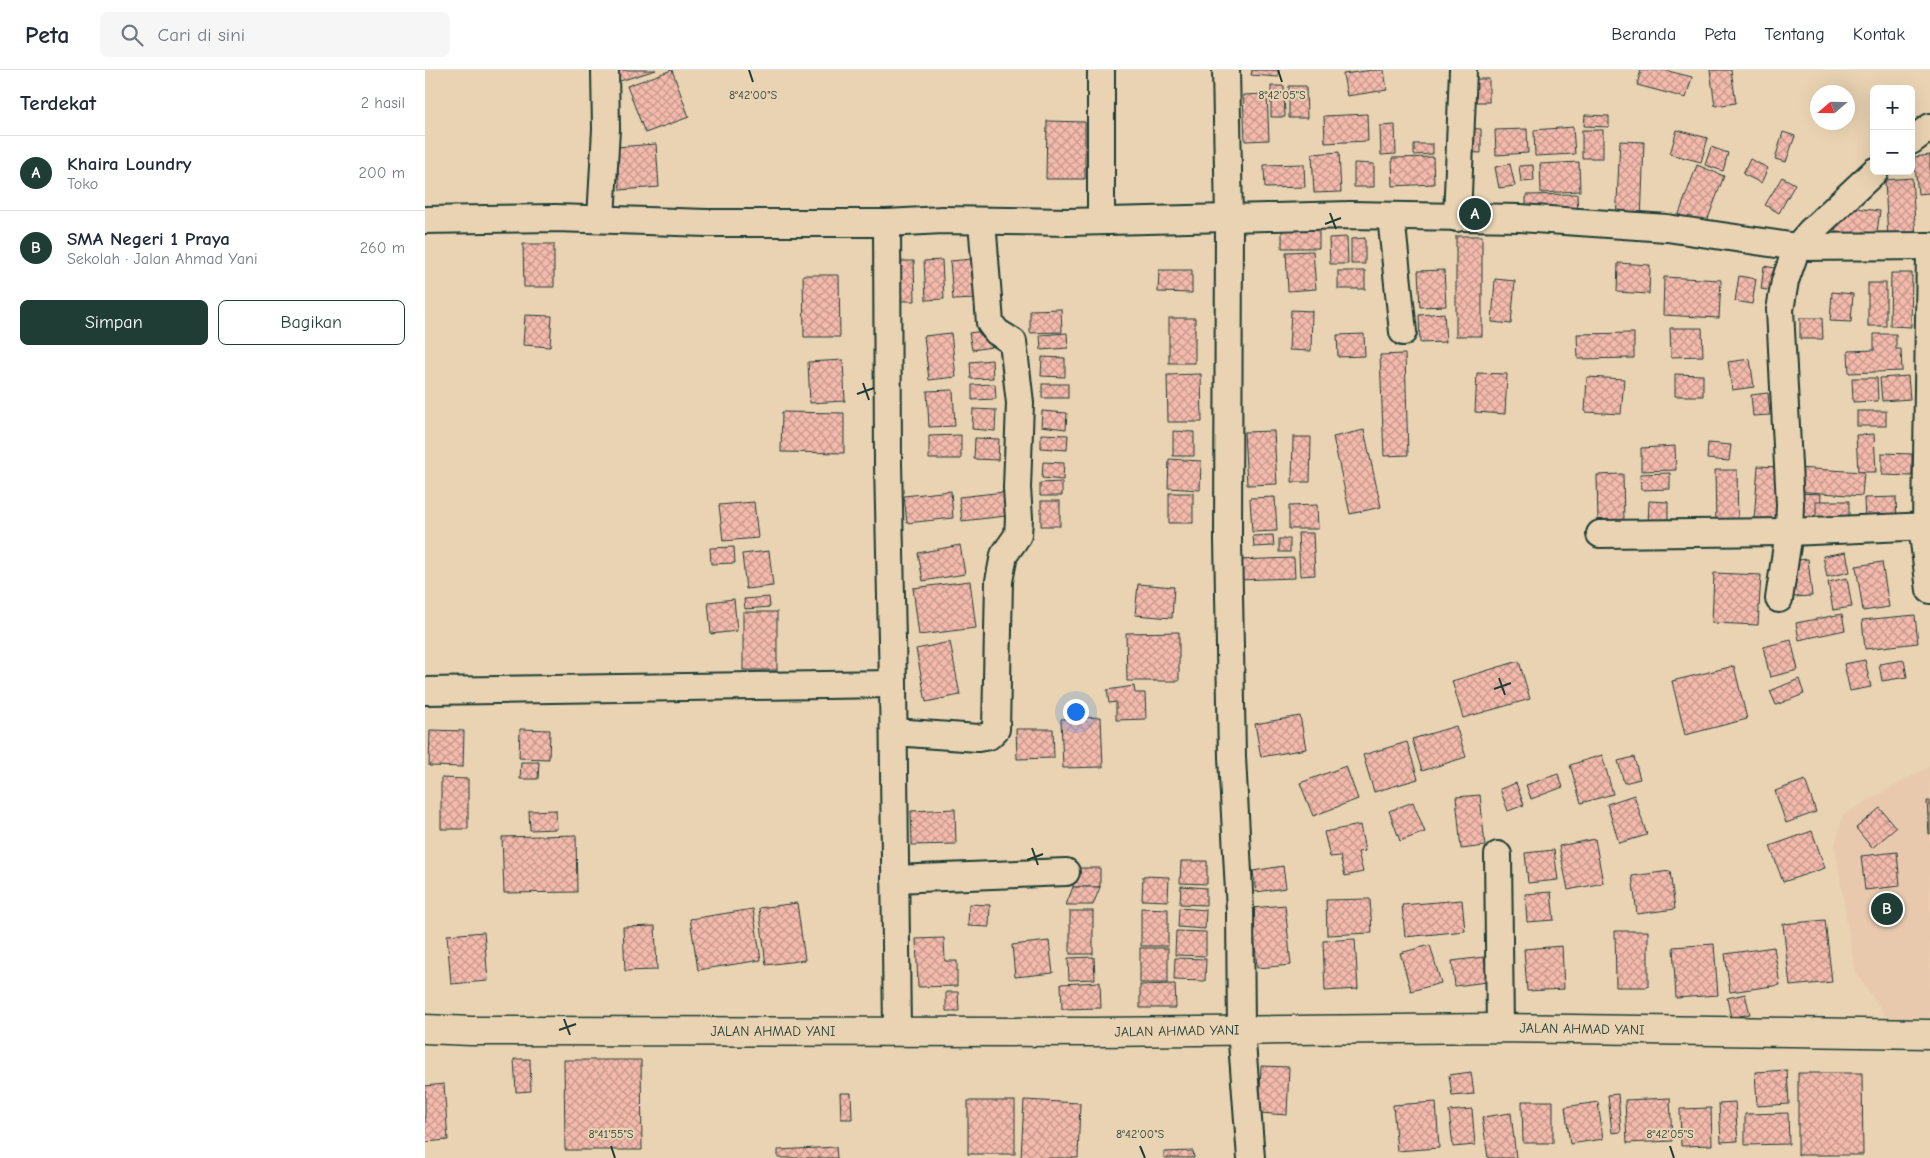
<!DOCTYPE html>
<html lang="id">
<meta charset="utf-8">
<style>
:root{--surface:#fff;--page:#f6f6f7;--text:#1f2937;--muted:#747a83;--line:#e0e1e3;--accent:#1f3d34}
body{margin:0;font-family:"Comic Neue",sans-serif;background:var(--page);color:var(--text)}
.controls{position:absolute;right:15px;top:15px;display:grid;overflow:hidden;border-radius:8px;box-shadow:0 5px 20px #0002}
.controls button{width:45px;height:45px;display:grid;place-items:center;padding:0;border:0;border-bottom:1px solid var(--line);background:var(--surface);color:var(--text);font:25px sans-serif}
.compass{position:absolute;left:1385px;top:15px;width:45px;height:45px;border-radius:50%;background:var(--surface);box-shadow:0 5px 20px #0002;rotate:250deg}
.you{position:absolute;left:650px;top:641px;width:18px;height:18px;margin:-12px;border:4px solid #fff;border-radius:50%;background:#1a73e8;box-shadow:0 0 0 8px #1a73e833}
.badge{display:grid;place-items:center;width:32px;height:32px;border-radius:50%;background:var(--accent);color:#fff;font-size:16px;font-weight:700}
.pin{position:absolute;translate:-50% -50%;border:2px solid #fff;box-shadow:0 1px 5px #0006}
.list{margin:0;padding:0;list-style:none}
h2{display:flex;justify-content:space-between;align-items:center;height:65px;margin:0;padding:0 20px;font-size:21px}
h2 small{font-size:16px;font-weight:400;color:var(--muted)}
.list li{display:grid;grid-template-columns:32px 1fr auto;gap:15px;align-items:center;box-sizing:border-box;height:75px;padding:0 20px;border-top:1px solid var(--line)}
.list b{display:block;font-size:19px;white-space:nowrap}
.list p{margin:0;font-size:16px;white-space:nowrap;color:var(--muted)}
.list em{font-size:16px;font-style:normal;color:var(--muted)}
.actions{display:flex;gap:10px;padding:15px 20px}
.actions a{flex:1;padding:11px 0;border:1px solid var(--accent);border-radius:8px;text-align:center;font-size:18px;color:var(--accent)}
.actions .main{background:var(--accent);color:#fff}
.icon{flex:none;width:28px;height:28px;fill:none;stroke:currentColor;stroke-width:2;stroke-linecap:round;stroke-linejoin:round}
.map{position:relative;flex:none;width:1505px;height:1088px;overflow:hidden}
header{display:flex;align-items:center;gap:30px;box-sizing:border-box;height:70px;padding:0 25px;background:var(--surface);border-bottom:1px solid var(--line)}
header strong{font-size:24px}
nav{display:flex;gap:28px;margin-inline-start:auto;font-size:18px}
.search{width:350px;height:45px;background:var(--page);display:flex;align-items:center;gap:12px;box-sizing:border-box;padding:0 18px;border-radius:8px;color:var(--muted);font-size:19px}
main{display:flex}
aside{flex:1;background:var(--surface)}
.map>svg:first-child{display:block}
</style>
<header>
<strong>Peta</strong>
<div class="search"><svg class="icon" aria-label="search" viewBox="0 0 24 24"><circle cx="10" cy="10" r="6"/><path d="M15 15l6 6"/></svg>Cari di sini</div>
<nav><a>Beranda</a><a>Peta</a><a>Tentang</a><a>Kontak</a></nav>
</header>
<main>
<aside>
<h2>Terdekat<small>2 hasil</small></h2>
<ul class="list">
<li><span class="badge">A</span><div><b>Khaira Loundry</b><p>Toko</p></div><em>200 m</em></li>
<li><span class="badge">B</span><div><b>SMA Negeri 1 Praya</b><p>Sekolah · Jalan Ahmad Yani</p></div><em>260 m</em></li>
</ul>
<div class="actions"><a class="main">Simpan</a><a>Bagikan</a></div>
</aside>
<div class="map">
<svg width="1505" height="1088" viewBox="0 0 1505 1088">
<defs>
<pattern id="building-cross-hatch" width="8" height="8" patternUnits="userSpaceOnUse" patternTransform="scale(1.25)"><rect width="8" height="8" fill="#f4baac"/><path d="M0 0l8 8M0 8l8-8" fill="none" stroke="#c5988d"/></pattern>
</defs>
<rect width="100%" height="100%" fill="#e9d3b2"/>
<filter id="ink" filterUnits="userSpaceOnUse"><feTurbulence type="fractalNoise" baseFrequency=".02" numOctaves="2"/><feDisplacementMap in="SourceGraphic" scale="10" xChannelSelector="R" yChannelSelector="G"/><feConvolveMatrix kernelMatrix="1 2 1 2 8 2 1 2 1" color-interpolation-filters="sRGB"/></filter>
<g filter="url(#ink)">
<!-- built -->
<path fill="#e8c9ae" d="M1505,696V948H1462L1430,902L1410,776L1418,745Z"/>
<!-- building -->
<g fill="url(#building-cross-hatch)" stroke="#1f3d34">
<path d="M191,0H231L195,11Z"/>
<path d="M247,0L264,47L220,63L202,16Z"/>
<path d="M827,0H854L853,7L826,5Z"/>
<path d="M948,0H959L962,20L922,26L918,4Z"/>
<path d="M1216,0H1239L1267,7L1261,28L1212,15Z"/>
<path d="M1285,0H1306L1311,33L1290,36Z"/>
<rect x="1047" y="9" width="17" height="23"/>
<path d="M846,16H859L860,47H846Z"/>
<path d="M864,16H881L882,48H864Z"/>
<path d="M842,24L844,70L820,71L818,25Z"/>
<path d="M942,44L943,71L900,73L899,46Z"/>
<path d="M1160,45L1184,46V57L1159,56Z"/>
<path d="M622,51L660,52V109H621Z"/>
<path d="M970,55L971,84L956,85L955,56Z"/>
<path d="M1148,57L1150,84L1110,86L1109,60Z"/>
<path d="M1038,58L1056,59V83L1037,82Z"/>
<path d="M1102,59L1103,83L1071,85L1070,60Z"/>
<rect x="1157" y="60" width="21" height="28"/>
<path d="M1252,60L1283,68L1276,92L1245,84Z"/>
<path d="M1358,62L1370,66L1361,92L1350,89Z"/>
<path d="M1195,71L1219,72L1216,152L1191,151Z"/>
<path d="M231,74L234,117L195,120L191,77Z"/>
<path d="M989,74H1008V84L989,85Z"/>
<path d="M1286,77L1303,83L1298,101L1280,95Z"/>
<path d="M914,82L916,122L889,123L887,84Z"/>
<path d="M1505,85V123L1493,124L1489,87Z"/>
<path d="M1008,87L1009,114L968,116L967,88Z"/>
<path d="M1325,89L1343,98L1336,113L1318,104Z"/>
<path d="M1154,92L1155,121L1116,123L1115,94Z"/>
<path d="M929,93L949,94V117H929Z"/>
<path d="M879,94L880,117L840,118L839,95Z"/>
<path d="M1085,94L1090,116L1074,118L1070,97Z"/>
<path d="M1108,95L1109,111L1096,112L1094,96Z"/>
<path d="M1272,95L1299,106L1278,162L1251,152Z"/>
<path d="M1357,107L1370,114L1354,143L1340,135Z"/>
<path d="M1487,108L1491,168L1463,169L1460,110Z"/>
<path d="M1152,124L1153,145L1101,146V125Z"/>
<path d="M1413,136L1455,141L1450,176L1409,170Z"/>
<path d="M857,156L894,157V178H857Z"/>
<rect x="1031" y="166" width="26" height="100"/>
<path d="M922,167L923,194H905L904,168Z"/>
<path d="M940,168V194H926V169Z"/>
<path d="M98,174H129V217H99Z"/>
<path d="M888,181L891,219L863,221L861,182Z"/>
<path d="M548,189L551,229L528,230L525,191Z"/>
<path d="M517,190L519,229L501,230L499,191Z"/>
<path d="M466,191H489L490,231H467Z"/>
<path d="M1193,193L1225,195L1224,224L1192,222Z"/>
<path d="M1339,196L1350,198L1347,221L1336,219Z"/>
<path d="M734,200H767V223L733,222Z"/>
<path d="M1019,200L1021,236L995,237L993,201Z"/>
<rect x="913" y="201" width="27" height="18"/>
<path d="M1466,203H1487L1486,257L1465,256Z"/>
<path d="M378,205H414L415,267H379Z"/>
<path d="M1314,206L1331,209L1327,234L1310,231Z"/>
<path d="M1239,207L1296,210L1294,248L1238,245Z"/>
<path d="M1070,209L1090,211L1086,254L1067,252Z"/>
<rect x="1443" y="213" width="18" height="43"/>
<path d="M1407,222L1428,224L1426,252L1405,251Z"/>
<path d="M636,239L637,262L605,263V240Z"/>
<path d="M866,240L887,241L886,281L864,280Z"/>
<path d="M1019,243L1021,272L995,273L994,245Z"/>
<path d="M100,245L127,246L125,277L98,275Z"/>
<rect x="744" y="248" width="26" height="45"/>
<path d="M1375,248H1397L1398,269H1375Z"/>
<path d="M1245,258H1277L1278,286L1246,287Z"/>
<path d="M565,260L567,277L547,280L544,263Z"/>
<path d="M526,263L531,307L504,310L499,266Z"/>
<path d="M642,263L643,278L616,280L615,265Z"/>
<path d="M1209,263V288L1153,289L1152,264Z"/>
<path d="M939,264L940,286L913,287L912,265Z"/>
<path d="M1449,264H1471V279H1476L1477,301L1424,303L1423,281L1449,280Z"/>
<path d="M980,284L983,385L959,386L955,285Z"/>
<path d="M617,287L640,288V307L616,306Z"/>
<path d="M1325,289L1329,317L1307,320L1303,292Z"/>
<path d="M418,290L420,331L385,333L383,292Z"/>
<path d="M567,290L568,308L546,309L545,292Z"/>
<path d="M1052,303L1082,304L1080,344L1050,342Z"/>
<path d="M776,304L777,352H743L742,305Z"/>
<path d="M1250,304L1278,305V326H1250Z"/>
<path d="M1483,306L1485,329L1457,331L1455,308Z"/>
<path d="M1162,307L1199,309L1196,344L1160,342Z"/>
<path d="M1427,308H1452L1453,331L1428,332Z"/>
<path d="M570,314L571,329L547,330V315Z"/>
<rect x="617" y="314" width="26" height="14"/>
<path d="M528,320L530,356L504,357L502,321Z"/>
<path d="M1343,323L1345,345L1328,346L1326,325Z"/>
<path d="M548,339L571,340L570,361L547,359Z"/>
<path d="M617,341L642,343L641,359L616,356Z"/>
<rect x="1432" y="341" width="29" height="15"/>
<path d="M357,342L419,343V383L356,382Z"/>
<path d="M939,360L956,437L925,444L908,367Z"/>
<path d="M748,361L769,362V386H748Z"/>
<path d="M849,361L852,414L822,415L819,362Z"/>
<path d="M616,364L643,365L642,380L616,378Z"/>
<path d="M1449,364L1451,402H1433L1431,365Z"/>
<path d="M536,365V389H504V366Z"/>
<path d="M868,367H886L885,412H867Z"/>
<path d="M550,368L574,369L573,390L549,389Z"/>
<path d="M1283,373L1306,375L1304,391L1282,389Z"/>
<path d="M1250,376L1251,400L1216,401V378Z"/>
<path d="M1457,383L1487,384V406L1457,405Z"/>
<path d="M744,389L776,391L775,420L743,418Z"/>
<path d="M618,392L639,393L638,410L617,408Z"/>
<path d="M1333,396L1356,397L1352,453L1329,451Z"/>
<path d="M1371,398L1439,402L1437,426L1370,421Z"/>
<path d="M1290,400H1312L1313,455H1291Z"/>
<path d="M1245,403V419L1216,420L1215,404Z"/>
<path d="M1198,404L1199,452L1173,453L1172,405Z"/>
<path d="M637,412V426H615V413Z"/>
<path d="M526,421L528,448L482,453L479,426Z"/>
<path d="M579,422L581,446L537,451L534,427Z"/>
<rect x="744" y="423" width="24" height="30"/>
<path d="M1369,423L1396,424L1394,457L1368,456Z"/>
<path d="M850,427L852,461L827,462L825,428Z"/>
<path d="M1471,427L1472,453L1440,454L1439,428Z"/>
<rect x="616" y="431" width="19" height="25"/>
<path d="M1224,431L1243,432V456L1223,455Z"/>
<path d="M1391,431H1424V456L1391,455Z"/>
<path d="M329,432L333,468L298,471L294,435Z"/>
<path d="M892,435L893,459H864V436Z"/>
<path d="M873,463H888L890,505L875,506Z"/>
<path d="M848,465L849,476L829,477L828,466Z"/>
<rect x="854" y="469" width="11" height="13"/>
<path d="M535,475L540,504L498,511L493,483Z"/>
<path d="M309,477L310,493L286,494L285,478Z"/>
<path d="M344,481L348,516L321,519L317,484Z"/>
<path d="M1421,482L1425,502L1402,507L1398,486Z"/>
<path d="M869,488L870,508L812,510L811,490Z"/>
<path d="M1383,489L1387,526L1367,527L1363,491Z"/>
<path d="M1457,492L1464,537L1438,541L1431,496Z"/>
<path d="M1289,503L1336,505L1333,555L1287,553Z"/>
<path d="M1422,508L1427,537L1408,540L1403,512Z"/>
<path d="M545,511L551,558L494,565L488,518Z"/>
<path d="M713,514L749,517L747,548L710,545Z"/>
<path d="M344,527L345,537L320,539L319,529Z"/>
<path d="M309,529L312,561L286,564L283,532Z"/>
<rect x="318" y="542" width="34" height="58"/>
<path d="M1417,544L1420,560L1374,570L1371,553Z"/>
<path d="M1490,545L1493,573L1440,579L1437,550Z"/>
<path d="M754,562V611H702L701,563Z"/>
<path d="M1366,570L1373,600L1345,607L1338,577Z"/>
<path d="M525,572L535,625L501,632L491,579Z"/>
<path d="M1440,590L1446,617L1425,621L1419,594Z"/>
<path d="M1479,590L1482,607L1457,611L1454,594Z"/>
<path d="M1094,591L1105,629L1038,648L1027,611Z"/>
<path d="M1309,596L1322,649L1260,665L1247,611Z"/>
<path d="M1374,609L1379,624L1351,635L1345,621Z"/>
<path d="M709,616L710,623H720L721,649L691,650V632L684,633L682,620Z"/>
<path d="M875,646L881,679L836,687L830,654Z"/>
<path d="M676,647L678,697L638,698L636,649Z"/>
<path d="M1031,656L1041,687L997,701L987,669Z"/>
<path d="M95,659L125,660L124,689L94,688Z"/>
<path d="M591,659H628L629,688L592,689Z"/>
<path d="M5,660L39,661L38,697L4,696Z"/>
<path d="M982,672L993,709L949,722L938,685Z"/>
<path d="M1177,685L1188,724L1156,733L1145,695Z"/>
<path d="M1209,687L1215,709L1199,713L1193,691Z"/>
<path d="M96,692H114L113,709H95Z"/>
<path d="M921,696L933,729L888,746L875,713Z"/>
<path d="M1133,704L1138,717L1106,729L1101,715Z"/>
<path d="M16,708L43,709V759H16Z"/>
<path d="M1380,710L1391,742L1361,753L1350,721Z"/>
<path d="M1091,713L1099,735L1083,741L1075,719Z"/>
<path d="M1055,725L1060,776L1036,779L1031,727Z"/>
<path d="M1209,725L1222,765L1194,773L1182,734Z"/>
<path d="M1502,731H1505V764H1504Z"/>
<path d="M988,732L1000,762L975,771L964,741Z"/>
<path d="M1455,738L1471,758L1447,778L1431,758Z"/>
<path d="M530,739L531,774L487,775L486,741Z"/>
<path d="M131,740L132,759L105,760L104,741Z"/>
<path d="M935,755L940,781L933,782L938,802L920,806L915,786L905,787L899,762Z"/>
<path d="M1387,761L1400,798L1358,812L1345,776Z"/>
<path d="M151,765L152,822L79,823L77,767Z"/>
<path d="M1170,769L1178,813L1143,820L1134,776Z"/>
<path d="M1129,780L1133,810L1103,813L1100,783Z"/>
<path d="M1472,782L1475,816L1440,820L1436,786Z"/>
<path d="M756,791H782V814L755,813Z"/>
<path d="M858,796L861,818L831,822L828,801Z"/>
<rect x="648" y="798" width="27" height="19"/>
<path d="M1245,801L1250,839L1212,844L1207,806Z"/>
<path d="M718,806L744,807L743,831L717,830Z"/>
<path d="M756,816L781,818V835L755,834Z"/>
<path d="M648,817H675L668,835H641Z"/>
<path d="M1126,822L1129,850L1102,852L1100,824Z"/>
<path d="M945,829L947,863L902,865L901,830Z"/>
<path d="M1037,830L1040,861L980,867L977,835Z"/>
<path d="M372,833L380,890L341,895L334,838Z"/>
<path d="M544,834L565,835L564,857L543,856Z"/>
<path d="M860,835L866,895L832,898L827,838Z"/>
<path d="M716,838L743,839V876H716Z"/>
<path d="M754,838L781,840L780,859L753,857Z"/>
<path d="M328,839L336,890L273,900L265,849Z"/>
<rect x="645" y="841" width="23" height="43"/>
<path d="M1400,850L1407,912L1365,916L1358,854Z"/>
<path d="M230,856L232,900L200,901L198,857Z"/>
<path d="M751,861L781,862V886L750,885Z"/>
<path d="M1190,861H1223V917H1191Z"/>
<path d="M59,862L63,911L26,914L22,865Z"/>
<path d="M519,868L520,891H532V916L493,917L491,869Z"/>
<path d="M930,869L933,919L900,921L898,871Z"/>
<path d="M624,871L628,903L590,907L587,875Z"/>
<path d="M1289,874L1293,925L1251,928L1248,877Z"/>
<path d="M1005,875L1016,913L986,921L975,883Z"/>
<path d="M1137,876L1139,919L1102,921L1099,879Z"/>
<path d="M1349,877L1355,915L1305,922L1300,884Z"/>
<rect x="715" y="878" width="28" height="35"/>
<path d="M669,887L670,909L644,910L643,888Z"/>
<path d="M1059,887L1062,912L1030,916L1027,891Z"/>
<path d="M750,888L781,889L780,911L749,910Z"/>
<path d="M675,912L676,938L637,939L636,914Z"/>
<path d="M750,914L751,938H715V915Z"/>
<path d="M521,922H533L534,941H521Z"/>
<path d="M1320,924L1325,944L1306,948L1302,928Z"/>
<path d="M89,989H105L106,1021L91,1022Z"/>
<path d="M139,990H216L217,1080H140Z"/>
<path d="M836,996L864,997L862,1045L834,1043Z"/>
<path d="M1362,1000L1364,1034L1332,1036L1330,1002Z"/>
<path d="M1046,1002L1049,1024L1027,1026L1024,1005Z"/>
<path d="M1373,1003H1437L1438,1085H1373Z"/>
<path d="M19,1014L23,1070L0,1072V1016Z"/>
<path d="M415,1023H426L427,1049H416Z"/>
<path d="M1193,1024L1196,1062L1187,1063L1183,1025Z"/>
<path d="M1245,1028L1247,1071L1202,1073L1200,1030Z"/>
<path d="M599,1030L655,1033L653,1088H596Z"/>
<rect x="543" y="1031" width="47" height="53"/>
<path d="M1097,1031H1128V1073H1098Z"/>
<path d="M1011,1032L1014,1078L972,1081L968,1035Z"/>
<path d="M1173,1032L1178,1069L1145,1074L1140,1037Z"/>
<path d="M1310,1032L1313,1071L1296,1072L1294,1033Z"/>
<path d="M1286,1038L1287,1075L1256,1076L1255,1039Z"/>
<path d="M1047,1039L1050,1075L1028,1077L1024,1041Z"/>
<path d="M1086,1043L1091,1088H1063L1057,1047Z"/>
<path d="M1363,1043L1364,1074L1320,1075V1044Z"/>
<path d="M411,1077L412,1088H353V1080Z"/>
<path d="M768,1081L769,1088H739V1082Z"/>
</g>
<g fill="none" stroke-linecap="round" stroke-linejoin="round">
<defs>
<g id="street">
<path d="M676,0V151"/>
<path d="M801,0L804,148L803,470L807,687L815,841L816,960L826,1088"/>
<path d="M1486,71L1505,57"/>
<path d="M966,146L978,262"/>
<path d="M1032,148L1038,0"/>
<path d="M176,149L181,59L180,0"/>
<path d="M0,150L131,148L282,153H462L517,150L643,152L925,145L1095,148L1242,158L1372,177L1505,176"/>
<path d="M1497,456L1505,520"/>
<path d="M1501,456L1505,182"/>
<path d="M1175,464L1364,462L1505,456"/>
<path d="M1354,529L1364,462L1365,434L1355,240L1360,211L1372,177L1385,162L1450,101"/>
<path d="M468,614L472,961"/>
<path d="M0,621L468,614L463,394L462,153"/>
<path d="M469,662L553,668L564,666L571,659L574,511L579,485L593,465L594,448L592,418L595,333L588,272L572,262L565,253L557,151"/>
<path d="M1073,785L1075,958"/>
<path d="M470,809L641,802"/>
</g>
<path id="secondary" d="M0,959L46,961L668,962L1075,958L1505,964"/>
</defs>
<!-- street casing -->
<use href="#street" stroke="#1f3d34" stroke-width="30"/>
<!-- secondary casing -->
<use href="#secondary" stroke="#1f3d34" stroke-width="31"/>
<!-- street -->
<use href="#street" stroke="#e9d3b2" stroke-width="26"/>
<!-- secondary -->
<use href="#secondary" stroke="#e9d3b2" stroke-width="28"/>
</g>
</g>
<!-- ticks -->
<path fill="none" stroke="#1f3d34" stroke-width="2" d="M324,0L328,12M853,0L857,12M905,143L911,159M900,154L916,148M438,313L444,330M432,324L449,318M1074,608L1080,625M1069,619L1086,613M607,778L613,795M602,790L618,784M139,949L145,965M134,960L151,954M186,1076L190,1088M715,1076L720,1088M1245,1076L1249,1088"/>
<g text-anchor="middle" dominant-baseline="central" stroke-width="4" stroke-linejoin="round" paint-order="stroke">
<!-- street labels -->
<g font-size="14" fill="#1f3d34" stroke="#e9d3b2">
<text transform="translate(1157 959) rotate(1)">JALAN AHMAD YANI</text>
<text x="348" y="961">JALAN AHMAD YANI</text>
<text transform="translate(752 961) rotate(-1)">JALAN AHMAD YANI</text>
</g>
</g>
<g font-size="12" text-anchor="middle" fill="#1f3d34" stroke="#e9d3b2" stroke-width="4" stroke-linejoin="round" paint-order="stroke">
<text x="328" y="29">8°42'00"S</text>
<text x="857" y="29">8°42'05"S</text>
<text x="186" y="1068">8°41'55"S</text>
<text x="715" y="1068">8°42'00"S</text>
<text x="1245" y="1068">8°42'05"S</text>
</g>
</svg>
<div class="controls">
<button>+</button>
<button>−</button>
</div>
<svg class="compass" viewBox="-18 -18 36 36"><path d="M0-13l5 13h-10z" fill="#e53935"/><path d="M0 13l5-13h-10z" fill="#747a83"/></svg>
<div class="you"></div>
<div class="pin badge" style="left:1050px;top:144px">A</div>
<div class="pin badge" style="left:1462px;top:839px">B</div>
</div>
</main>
